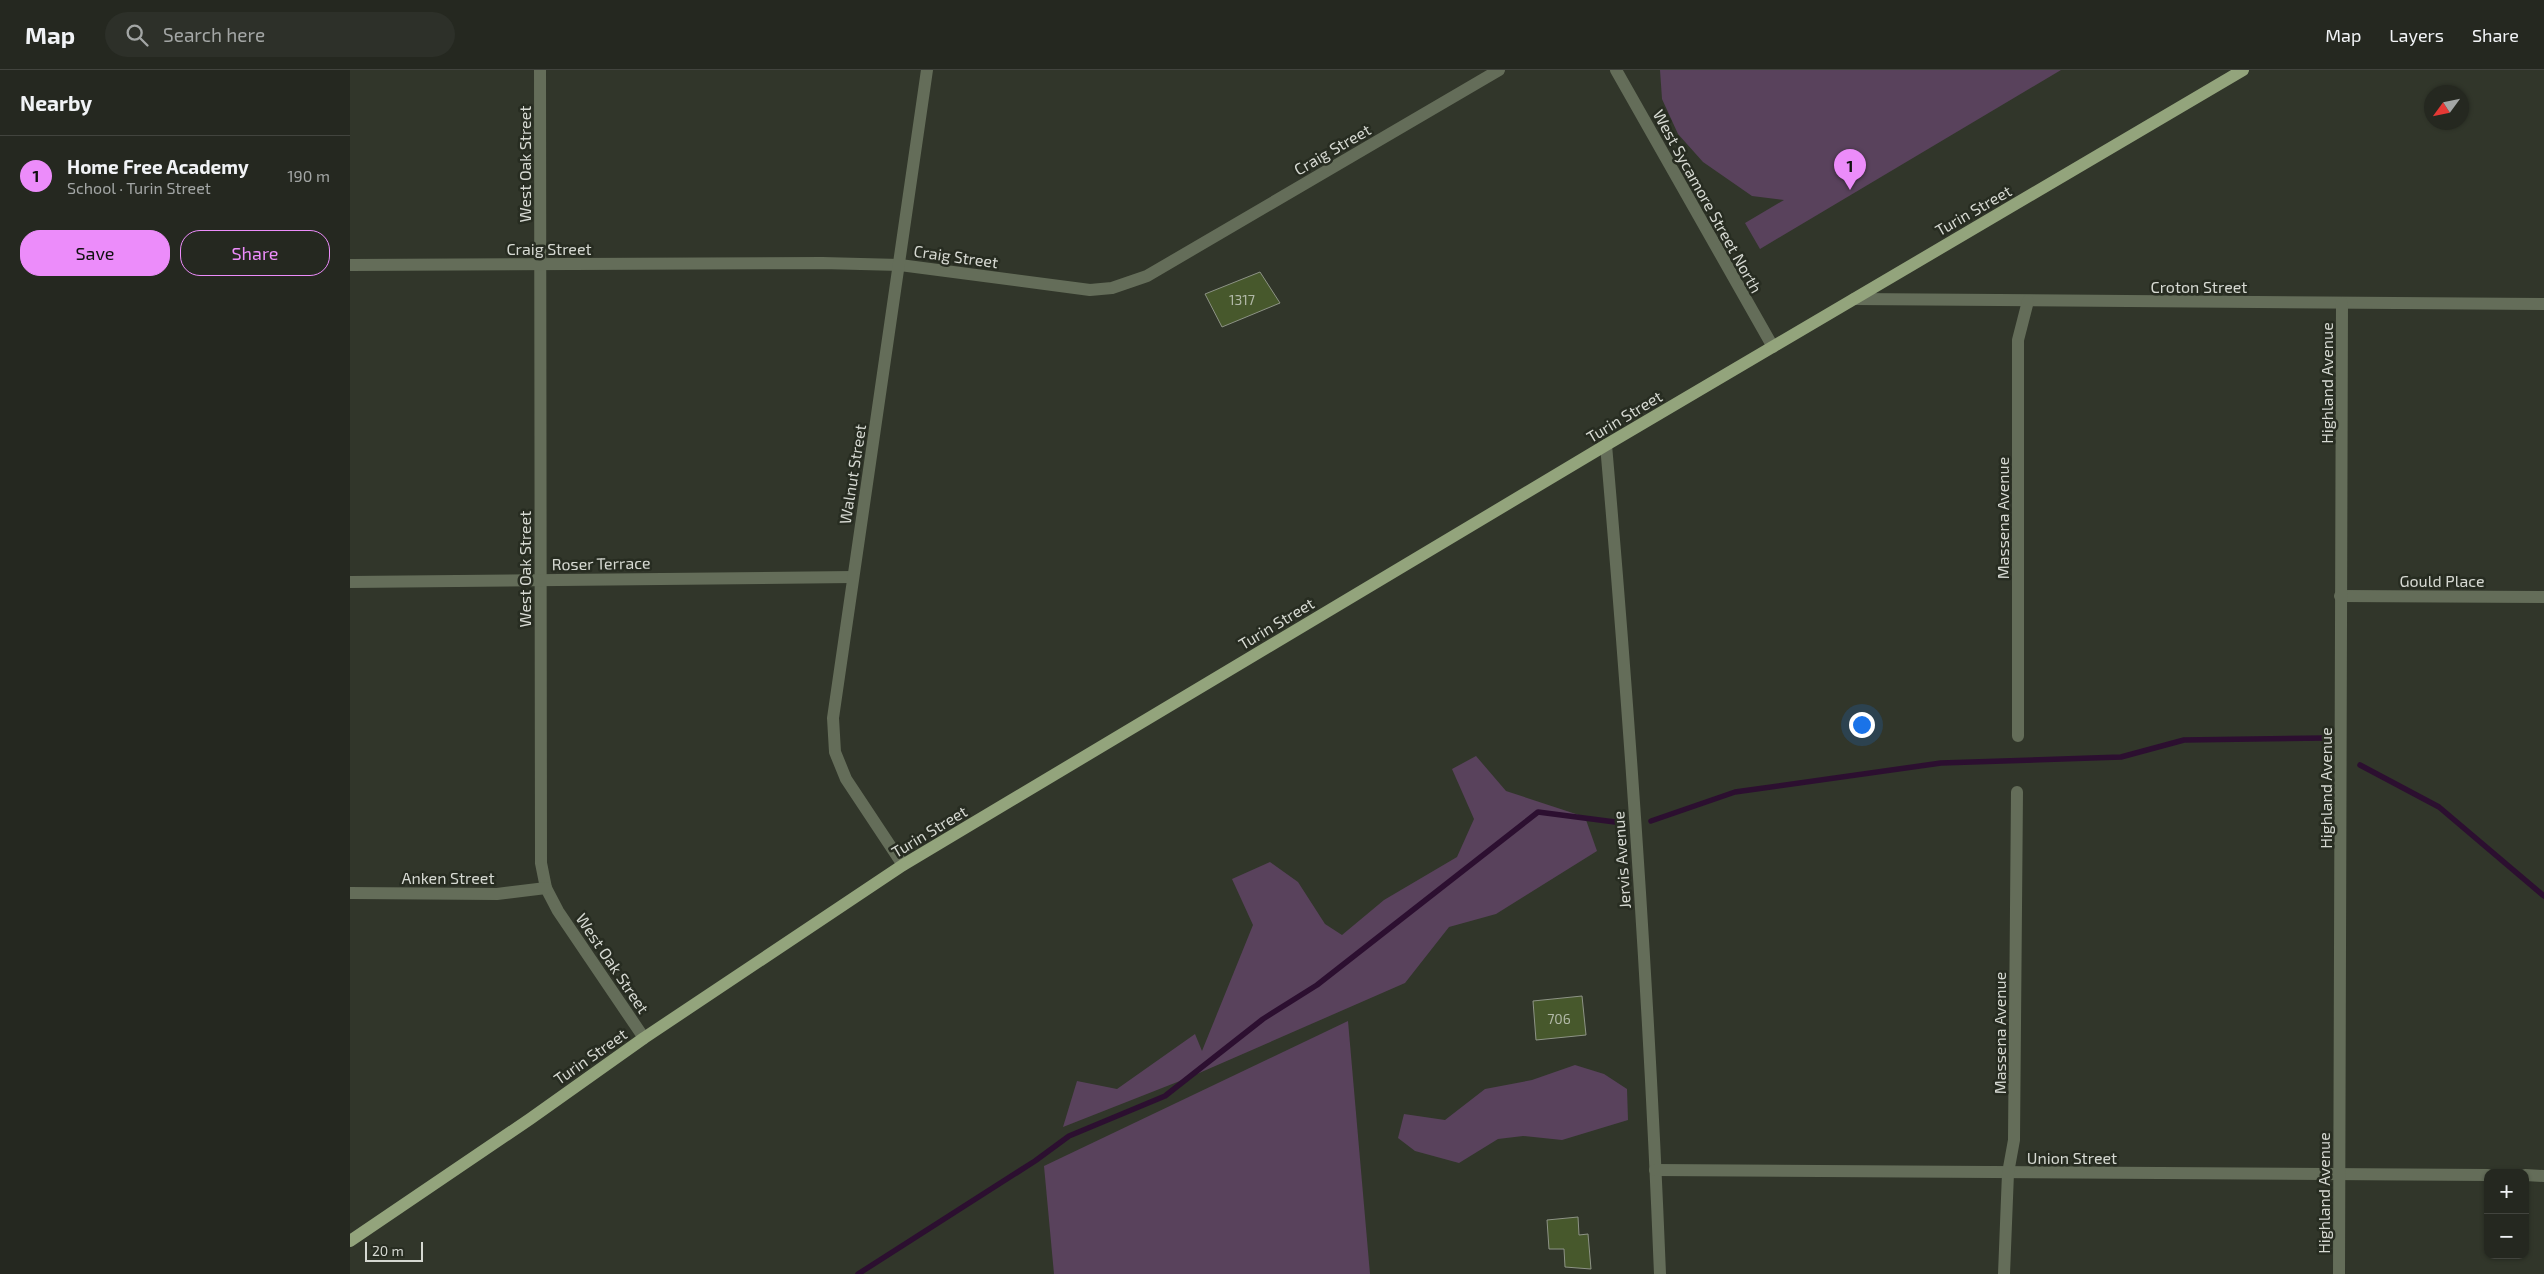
<!DOCTYPE html>
<meta charset="utf-8">
<style>
:root{--surface:#252820;--page:#2d3029;--text:#f1f3f6;--muted:#a3a6a5;--line:#42443e;--accent:#ec8cfa}
body{margin:0;font-family:"Exo 2",sans-serif;background:var(--page);color:var(--text)}
.controls{position:absolute;right:15px;bottom:15px;display:grid;overflow:hidden;border-radius:10px;box-shadow:0 1px 4px #0004}
.controls button{width:45px;height:45px;display:grid;place-items:center;padding:0;border:0;border-bottom:1px solid var(--line);background:var(--surface);color:var(--text);font:25px sans-serif}
.compass{position:absolute;left:2074px;top:15px;width:45px;height:45px;border-radius:50%;background:var(--surface);box-shadow:0 1px 4px #0004;rotate:237deg}
.scale{position:absolute;left:15px;bottom:12px;width:58px;box-sizing:border-box;padding-left:5px;border:2px solid #d6d9d2;border-top:0;font-size:14px;line-height:18px;white-space:nowrap;color:#d6d9d2;-webkit-text-stroke:4px #272c21;paint-order:stroke}
.you{position:absolute;left:1511px;top:654px;width:18px;height:18px;margin:-12px;border:4px solid #fff;border-radius:50%;background:#1a73e8;box-shadow:0 0 0 8px #1a73e833}
.badge{display:grid;place-items:center;width:32px;height:32px;border-radius:50%;background:var(--accent);color:#111;font-size:16px;font-weight:700}
.pin{position:absolute;translate:-50% -41px;filter:drop-shadow(0 1px 2px #0008)}
.pin::after{content:'';position:absolute;top:26px;width:18px;height:15px;background:inherit;clip-path:polygon(0 0,100% 0,50% 100%)}
.list{margin:0;padding:0;list-style:none}
h2{display:flex;justify-content:space-between;align-items:center;height:65px;margin:0;padding:0 20px;font-size:21px}
h2 small{font-size:16px;font-weight:400;color:var(--muted)}
.list li{display:grid;grid-template-columns:32px 1fr auto;gap:15px;align-items:center;box-sizing:border-box;height:80px;padding:0 20px;border-top:1px solid var(--line)}
.list b{display:block;font-size:19px;white-space:nowrap}
.list p{margin:0;font-size:16px;white-space:nowrap;color:var(--muted)}
.list em{font-size:16px;font-style:normal;color:var(--muted)}
.actions{display:flex;gap:10px;padding:15px 20px}
.actions a{flex:1;padding:11px 0;border:1px solid var(--accent);border-radius:20px;text-align:center;font-size:18px;color:var(--accent)}
.actions .main{background:var(--accent);color:#111}
.icon{flex:none;width:28px;height:28px;fill:none;stroke:currentColor;stroke-width:2;stroke-linecap:round;stroke-linejoin:round}
.map{position:relative;flex:none;width:2194px;height:1204px;overflow:hidden}
header{display:flex;align-items:center;gap:30px;box-sizing:border-box;height:70px;padding:0 25px;background:var(--surface);border-bottom:1px solid var(--line)}
header strong{font-size:24px}
nav{display:flex;gap:28px;margin-inline-start:auto;font-size:18px}
.search{width:350px;height:45px;background:var(--page);display:flex;align-items:center;gap:12px;box-sizing:border-box;padding:0 18px;border-radius:28px;color:var(--muted);font-size:19px}
main{display:flex}
aside{flex:1;background:var(--surface)}
.map>svg:first-child{display:block}
</style>
<header>
<strong>Map</strong>
<div class="search"><svg class="icon" aria-label="search" viewBox="0 0 24 24"><circle cx="10" cy="10" r="6"/><path d="M15 15l6 6"/></svg>Search here</div>
<nav><a>Map</a><a>Layers</a><a>Share</a></nav>
</header>
<main>
<aside>
<h2>Nearby<small></small></h2>
<ul class="list">
<li><span class="badge">1</span><div><b>Home Free Academy</b><p>School · Turin Street</p></div><em>190 m</em></li>
</ul>
<div class="actions"><a class="main">Save</a><a>Share</a></div>
</aside>
<div class="map">
<svg width="2194" height="1204" viewBox="0 0 2194 1204">
<rect width="100%" height="100%" fill="#31362a"/>
<!-- green -->
<g fill="#59425c">
<path d="M1310,0H1711L1410,179L1395,153L1434,130L1402,126L1353,92L1328,64L1312,29Z"/>
<path d="M1126,686L1156,721L1235,747L1247,781L1146,844L1099,857L1055,913L840,1007L713,1057L727,1011L767,1019L845,964L852,981L903,855L882,809L920,792L948,812L975,854L992,865L1034,830L1107,787L1124,749L1102,699Z"/>
<path d="M998,951L1020,1204H704L694,1096Z"/>
<path d="M1225,995L1254,1004L1277,1019L1278,1050L1212,1070L1173,1066L1148,1069L1109,1093L1065,1081L1048,1068L1054,1044L1095,1050L1135,1019L1182,1010Z"/>
</g>
<g fill="none" stroke-linecap="round" stroke-linejoin="round">
<!-- stream -->
<g stroke="#2c0f30" stroke-width="5.5">
<path d="M2010,695L2089,737L2194,826"/>
<path d="M1301,751L1385,722L1591,693L1771,687L1834,670L1975,668"/>
<path d="M508,1204L685,1091L719,1066L815,1026L913,949L967,915L1188,742L1265,752"/>
</g>
</g>
<!-- building -->
<g fill="#47582c" stroke="#8d9385">
<path d="M910,202L930,233L872,257L855,224Z"/>
<path d="M1232,926L1236,965L1186,970L1183,931Z"/>
<path d="M1228,1147L1229,1165L1238,1164L1241,1199L1215,1197L1214,1179H1199L1197,1150Z"/>
</g>
<g fill="none" stroke-linecap="round" stroke-linejoin="round">
<!-- minor -->
<g stroke="#646d59" stroke-width="12">
<path d="M190,0L191,793L196,818L208,841L294,968"/>
<path d="M1266,0L1423,277"/>
<path d="M0,195L472,193L550,195L740,220L762,218L797,206L1149,0"/>
<path d="M1504,229L2194,234"/>
<path d="M1256,375C1280,651 1299,927 1310,1204"/>
<path d="M0,512L503,507"/>
<path d="M1990,526L2194,527"/>
<path d="M1668,666V270L1678,231"/>
<path d="M553,795L496,709L485,682L483,648L577,0"/>
<path d="M0,823L147,824L196,818"/>
<path d="M1305,1100L2138,1105"/>
<path d="M2175,1105L2194,1106"/>
<path d="M1654,1204L1658,1103L1664,1070L1667,722"/>
<path d="M1989,1204L1992,233"/>
</g>
<!-- major -->
<path stroke="#93a47c" stroke-width="12" d="M0,1171L180,1049L294,968L553,795L1256,375L1893,0"/>
</g>
<g text-anchor="middle" dominant-baseline="central" stroke-width="5" stroke-linejoin="round" paint-order="stroke">
<!-- number labels -->
<g font-size="14" fill="#b2b9a8">
<text x="892" y="229">1317</text>
<text x="1209" y="948">706</text>
</g>
<!-- street labels -->
<g font-size="16" fill="#d6d9d2" stroke="#272c21">
<text transform="translate(982 79) rotate(-30)">Craig Street</text>
<text transform="translate(174 94) rotate(-90)">West Oak Street</text>
<text transform="translate(1358 131) rotate(61)">West Sycamore Street North</text>
<text transform="translate(1623 140) rotate(-30)">Turin Street</text>
<text x="199" y="178">Craig Street</text>
<text transform="translate(606 186) rotate(8)">Craig Street</text>
<text x="1849" y="216">Croton Street</text>
<text transform="translate(1976 313) rotate(-90)">Highland Avenue</text>
<text transform="translate(1274 346) rotate(-31)">Turin Street</text>
<text transform="translate(502 404) rotate(-81)">Walnut Street</text>
<text transform="translate(1652 448) rotate(-90)">Massena Avenue</text>
<text transform="translate(251 493) rotate(-1)">Roser Terrace</text>
<text transform="translate(174 499) rotate(-90)">West Oak Street</text>
<text x="2092" y="510">Gould Place</text>
<text transform="translate(926 553) rotate(-31)">Turin Street</text>
<text transform="translate(1975 718) rotate(-90)">Highland Avenue</text>
<text transform="translate(579 761) rotate(-31)">Turin Street</text>
<text transform="translate(1271 790) rotate(-94)">Jervis Avenue</text>
<text x="98" y="807">Anken Street</text>
<text transform="translate(263 893) rotate(56)">West Oak Street</text>
<text transform="translate(1649 963) rotate(-90)">Massena Avenue</text>
<text transform="translate(240 986) rotate(-35)">Turin Street</text>
<text x="1722" y="1087">Union Street</text>
<text transform="translate(1973 1123) rotate(-90)">Highland Avenue</text>
</g>
</g>
</svg>
<div class="controls">
<button>+</button>
<button>−</button>
</div>
<svg class="compass" viewBox="-18 -18 36 36"><path d="M0-13l5 13h-10z" fill="#e53935"/><path d="M0 13l5-13h-10z" fill="#a3a6a5"/></svg>
<div class="scale">20 m</div>
<div class="you"></div>
<div class="pin badge" style="left:1500px;top:120px">1</div>
</div>
</main>
